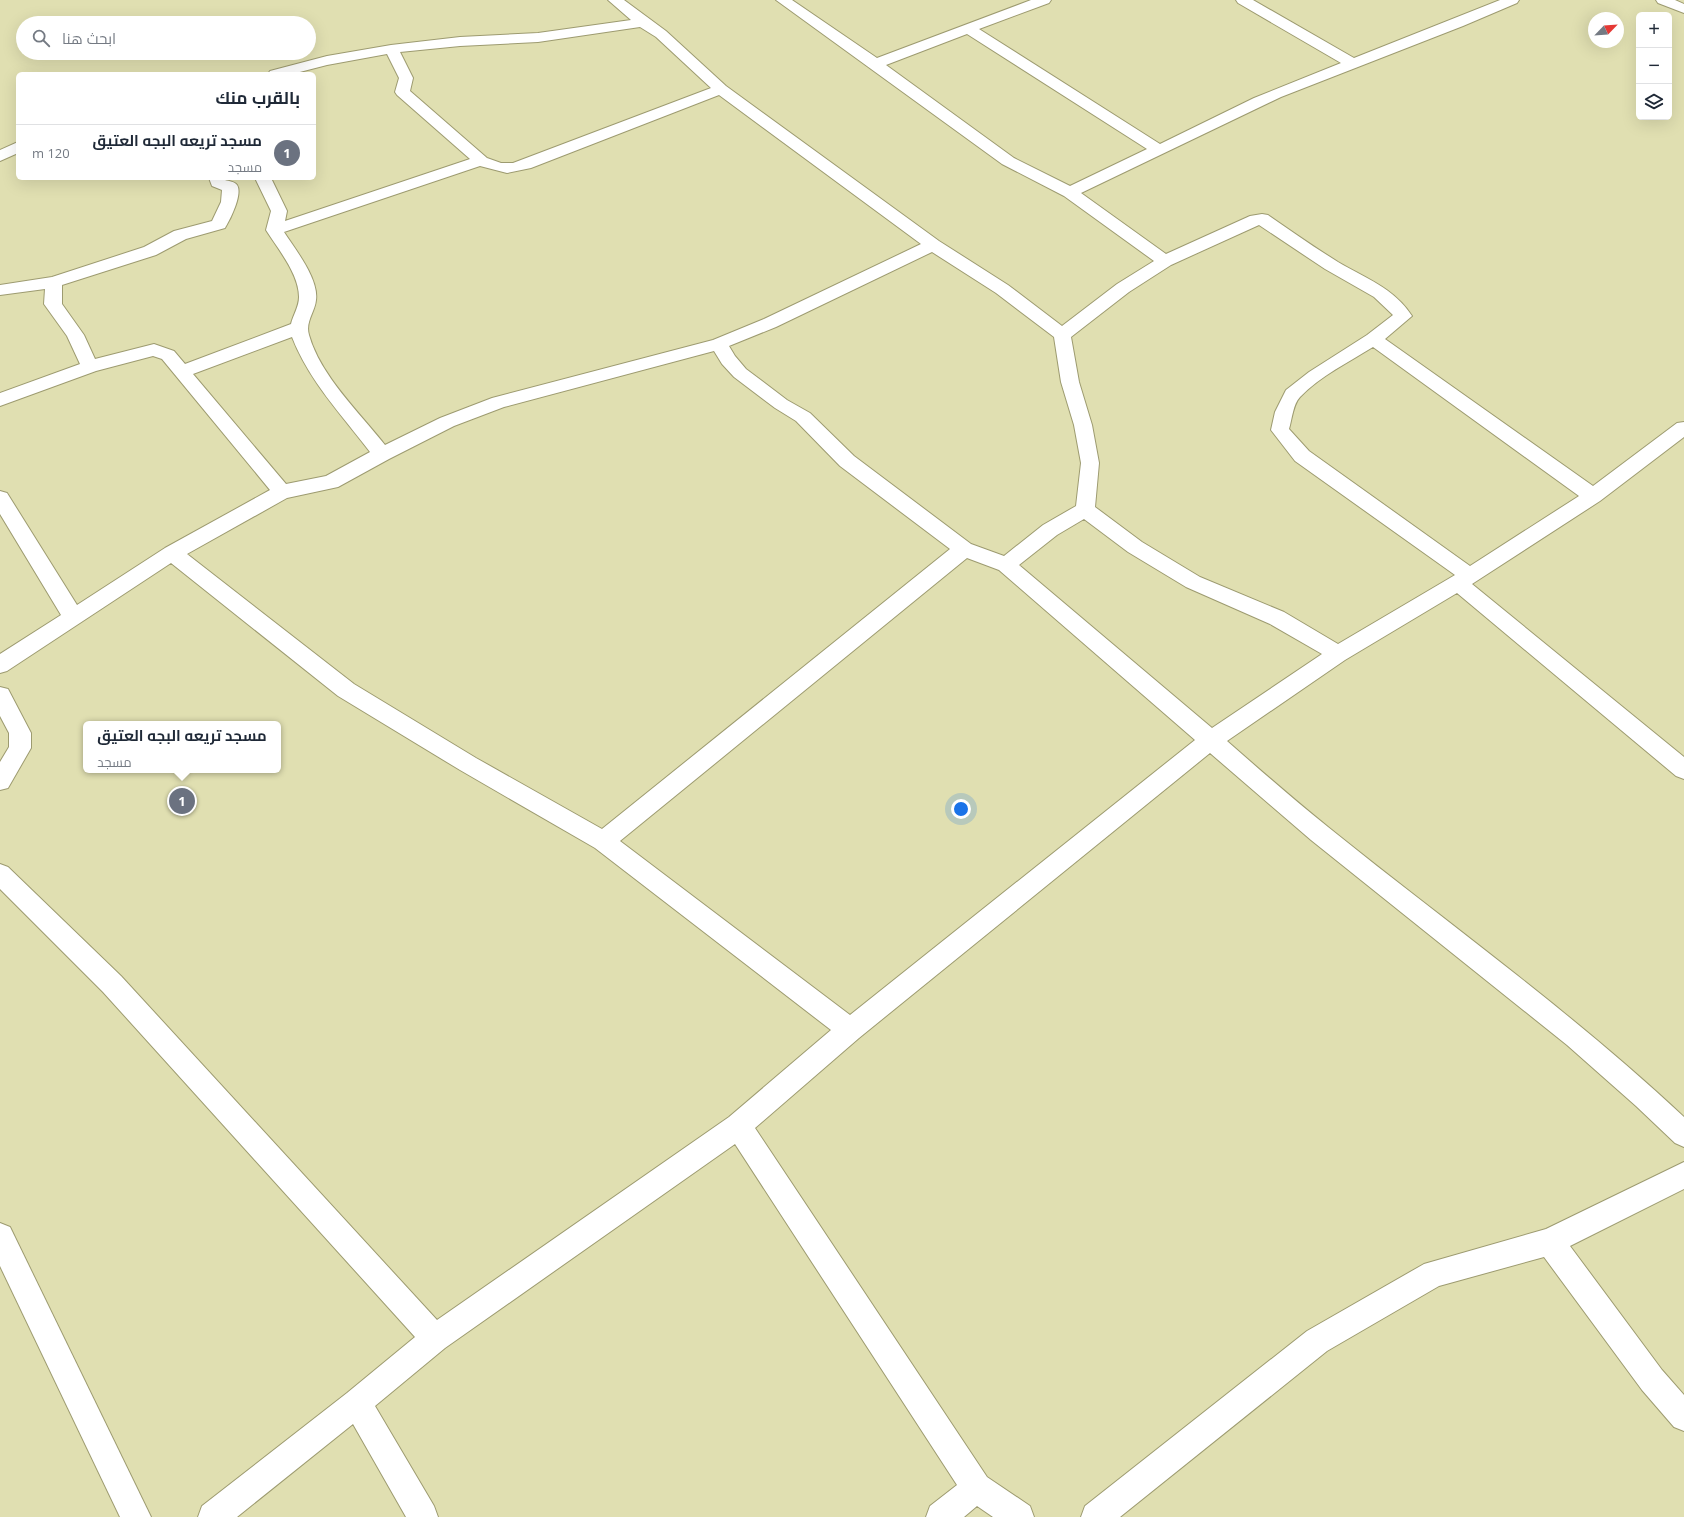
<!DOCTYPE html>
<html lang="ar">
<meta charset="utf-8">
<style>
:root{--surface:#fff;--page:#f6f6f7;--text:#1f2937;--muted:#747a83;--line:#e0e1e3;--accent:#6f5dd7}
body{margin:0;font-family:"Open Sans",Cairo,sans-serif;background:var(--page);color:var(--text);direction:rtl}
.controls{position:absolute;right:12px;top:12px;display:grid;overflow:hidden;border-radius:6px;box-shadow:0 4px 16px #0002}
.controls button{width:36px;height:36px;display:grid;place-items:center;padding:0;border:0;border-bottom:1px solid var(--line);background:var(--surface);color:var(--text);font:20px sans-serif}
.compass{position:absolute;left:1588px;top:12px;width:36px;height:36px;border-radius:50%;background:var(--surface);box-shadow:0 4px 16px #0002;rotate:65deg}
.you{position:absolute;left:961px;top:809px;width:14px;height:14px;margin:-10px;border:3px solid #fff;border-radius:50%;background:#1a73e8;box-shadow:0 0 0 6px #1a73e833}
.badge{display:grid;place-items:center;width:26px;height:26px;border-radius:50%;background:var(--accent);color:#fff;font-size:13px;font-weight:700}
.pin{position:absolute;translate:-50% -50%;border:2px solid #fff;box-shadow:0 1px 4px #0006}
.popup{position:absolute;left:83px;top:721px;width:198px;height:52px;box-sizing:border-box;display:grid;place-content:center;border-radius:6px;background:var(--surface);filter:drop-shadow(0 1px 3px #0005);font-size:13px;white-space:nowrap;color:var(--muted)}
.popup b{font-size:15px;color:var(--text)}
.popup::after{content:'';position:absolute;left:50%;top:100%;margin-left:-8px;border:8px solid transparent;border-top-color:var(--surface)}
.list{margin:0;padding:0;list-style:none}
h2{display:flex;justify-content:space-between;align-items:center;height:52px;margin:0;padding:0 16px;font-size:17px}
h2 small{font-size:13px;font-weight:400;color:var(--muted)}
.list li{display:grid;grid-template-columns:26px 1fr auto;gap:12px;align-items:center;box-sizing:border-box;height:56px;padding:0 16px;border-top:1px solid var(--line)}
.list b{display:block;font-size:15px;white-space:nowrap}
.list p{margin:0;font-size:13px;white-space:nowrap;color:var(--muted)}
.list em{font-size:13px;font-style:normal;color:var(--muted)}
.icon{flex:none;width:22px;height:22px;fill:none;stroke:currentColor;stroke-width:2;stroke-linecap:round;stroke-linejoin:round}
.map{position:relative;flex:none;width:1684px;height:1517px;overflow:hidden;direction:ltr}
.search{position:absolute;background:var(--surface);box-shadow:0 4px 16px #0002;left:16px;top:16px;width:300px;height:44px;display:flex;align-items:center;gap:10px;box-sizing:border-box;padding:0 14px;border-radius:22px;color:var(--muted);font-size:15px}
.panel{position:absolute;background:var(--surface);box-shadow:0 4px 16px #0002;left:16px;top:72px;width:300px;height:108px;border-radius:6px;direction:rtl}
.map>svg:first-child{display:block}
</style>
<div class="map">
<svg width="1684" height="1517" viewBox="0 0 1684 1517">
<rect width="100%" height="100%" fill="#e0dfb1"/>
<g fill="none" stroke-linecap="round" stroke-linejoin="round">
<defs>
<g id="minor">
<path d="M608,0H624L666,31L726,86L939,241L1008,285L1062,326L1117,284L1154,261L1064,196L1002,164L776,0H792L877,58L1031,0H1051L1049,3L979,29L1160,144L1254,98L1341,63L1238,3L1236,0H1253L1354,58L1500,0H1519L1517,3L1463,26L1281,97L1081,193L1166,254L1250,216L1262,214L1268,215C1291,231 1314,247 1338,262C1365,278 1394,288 1412,316L1385,339L1593,486L1677,423L1684,422V437L1600,501L1472,584L1684,757V779L1676,776L1457,593L1345,660L1227,741C1260,770 1293,799 1328,827C1447,923 1572,1012 1684,1117V1147L1675,1143L1636,1106L1567,1045L1311,840L1210,753L859,1038L755,1128L987,1477L1030,1506L1034,1517H993L977,1506L964,1517H926L930,1506L957,1485L735,1144L445,1348L375,1406L434,1506L438,1517H406L353,1424L237,1517H198L202,1506L347,1393L415,1337L103,992L0,889V864L8,867L121,976L437,1320L729,1117L831,1030L595,848L460,770L338,696L171,563L7,671L0,673V654L61,615L0,514V491L7,493L77,605L165,548L270,490L162,359L153,356L96,371L0,406V393L80,364L67,336L44,304L45,289L0,295V285L52,277L144,247L174,231L212,221L221,202L222,190L212,186L209,178H225V180C229,181 235,182 237,185C243,194 230,220 225,228L186,239L156,255L62,285V304L84,335L95,359L154,344L174,351L185,364L291,324C293,315 299,307 299,297C299,274 278,249 266,230L271,211L255,178H271L287,211L285,221L470,159L397,95L395,92L399,78L387,54L327,65L292,74H268L270,71L327,56L391,45L460,37L538,33L631,20ZM640,27L656,37L711,88L513,163H501L487,158L410,91L413,78L400,52L460,46L538,42ZM967,34L1147,149L1070,186L1014,158L886,65ZM719,95L921,244L764,319L713,340L492,398L440,418L385,445C359,412 320,375 309,335C305,322 315,312 316,300C319,279 295,249 284,232L480,166L507,173L531,168ZM1259,225L1325,269L1374,297L1393,315L1367,335L1309,372L1286,390L1275,412L1271,430L1295,461L1455,575L1338,644L1284,612L1200,577L1142,542L1095,507L1099,463L1092,425L1079,382L1071,337L1129,292L1171,265ZM932,252L996,293L1054,337L1061,382L1074,425L1081,463L1076,506L1043,525L1004,556L971,544L854,456L810,413L787,400L746,369L735,356L729,346L776,327ZM292,337C309,381 342,415 370,452L326,476L286,484L193,374ZM1373,347L1579,496L1470,566L1309,451L1289,429C1292,419 1293,404 1300,397C1320,376 1349,362 1373,347ZM714,351L722,364L734,377L775,408L796,421L840,466L950,549L602,829L476,758L354,684L187,554L287,498L338,487L389,459L454,426L504,407ZM1084,519L1128,552L1186,587L1270,624L1322,654L1212,728L1019,565L1057,535ZM967,558L999,570L1195,740L850,1015L620,841Z"/>
<path d="M1656,0H1675L1684,4V13L1658,3Z"/>
<path d="M18,142V153L0,161V150Z"/>
<path d="M0,687L8,689L31,733V748L8,788L0,790V762L9,747V733L0,716Z"/>
<path d="M1684,1162V1189L1570,1246L1662,1370L1684,1395V1431L1674,1427L1642,1390L1544,1257L1439,1286L1327,1351L1120,1517H1081L1085,1506L1307,1331L1424,1264L1546,1229Z"/>
<path d="M0,1223L10,1227L151,1517H120L0,1266Z"/>
</g>
</defs>
<!-- minor casing -->
<use href="#minor" stroke="#9d9b70" stroke-width="2"/>
<!-- minor -->
<use href="#minor" fill="#fff" fill-rule="evenodd"/>
</g>
</svg>
<div class="controls">
<button>+</button>
<button>−</button>
<button><svg class="icon" aria-label="layers" viewBox="0 0 24 24"><path d="M12 4l9 5-9 5-9-5zM3 14l9 5 9-5"/></svg></button>
</div>
<svg class="compass" viewBox="-18 -18 36 36"><path d="M0-13l5 13h-10z" fill="#e53935"/><path d="M0 13l5-13h-10z" fill="#747a83"/></svg>
<div class="you"></div>
<div class="pin badge" style="left:182px;top:801px;background:#6b7280">1</div>
<div class="popup"><b>مسجد تريعه البجه العتيق</b>مسجد</div>
<div class="search"><svg class="icon" aria-label="search" viewBox="0 0 24 24"><circle cx="10" cy="10" r="6"/><path d="M15 15l6 6"/></svg>ابحث هنا</div>
<section class="panel">
<h2>بالقرب منك<small></small></h2>
<ul class="list">
<li><span class="badge" style="background:#6b7280">1</span><div><b>مسجد تريعه البجه العتيق</b><p>مسجد</p></div><em>120 m</em></li>
</ul>
</section>
</div>
